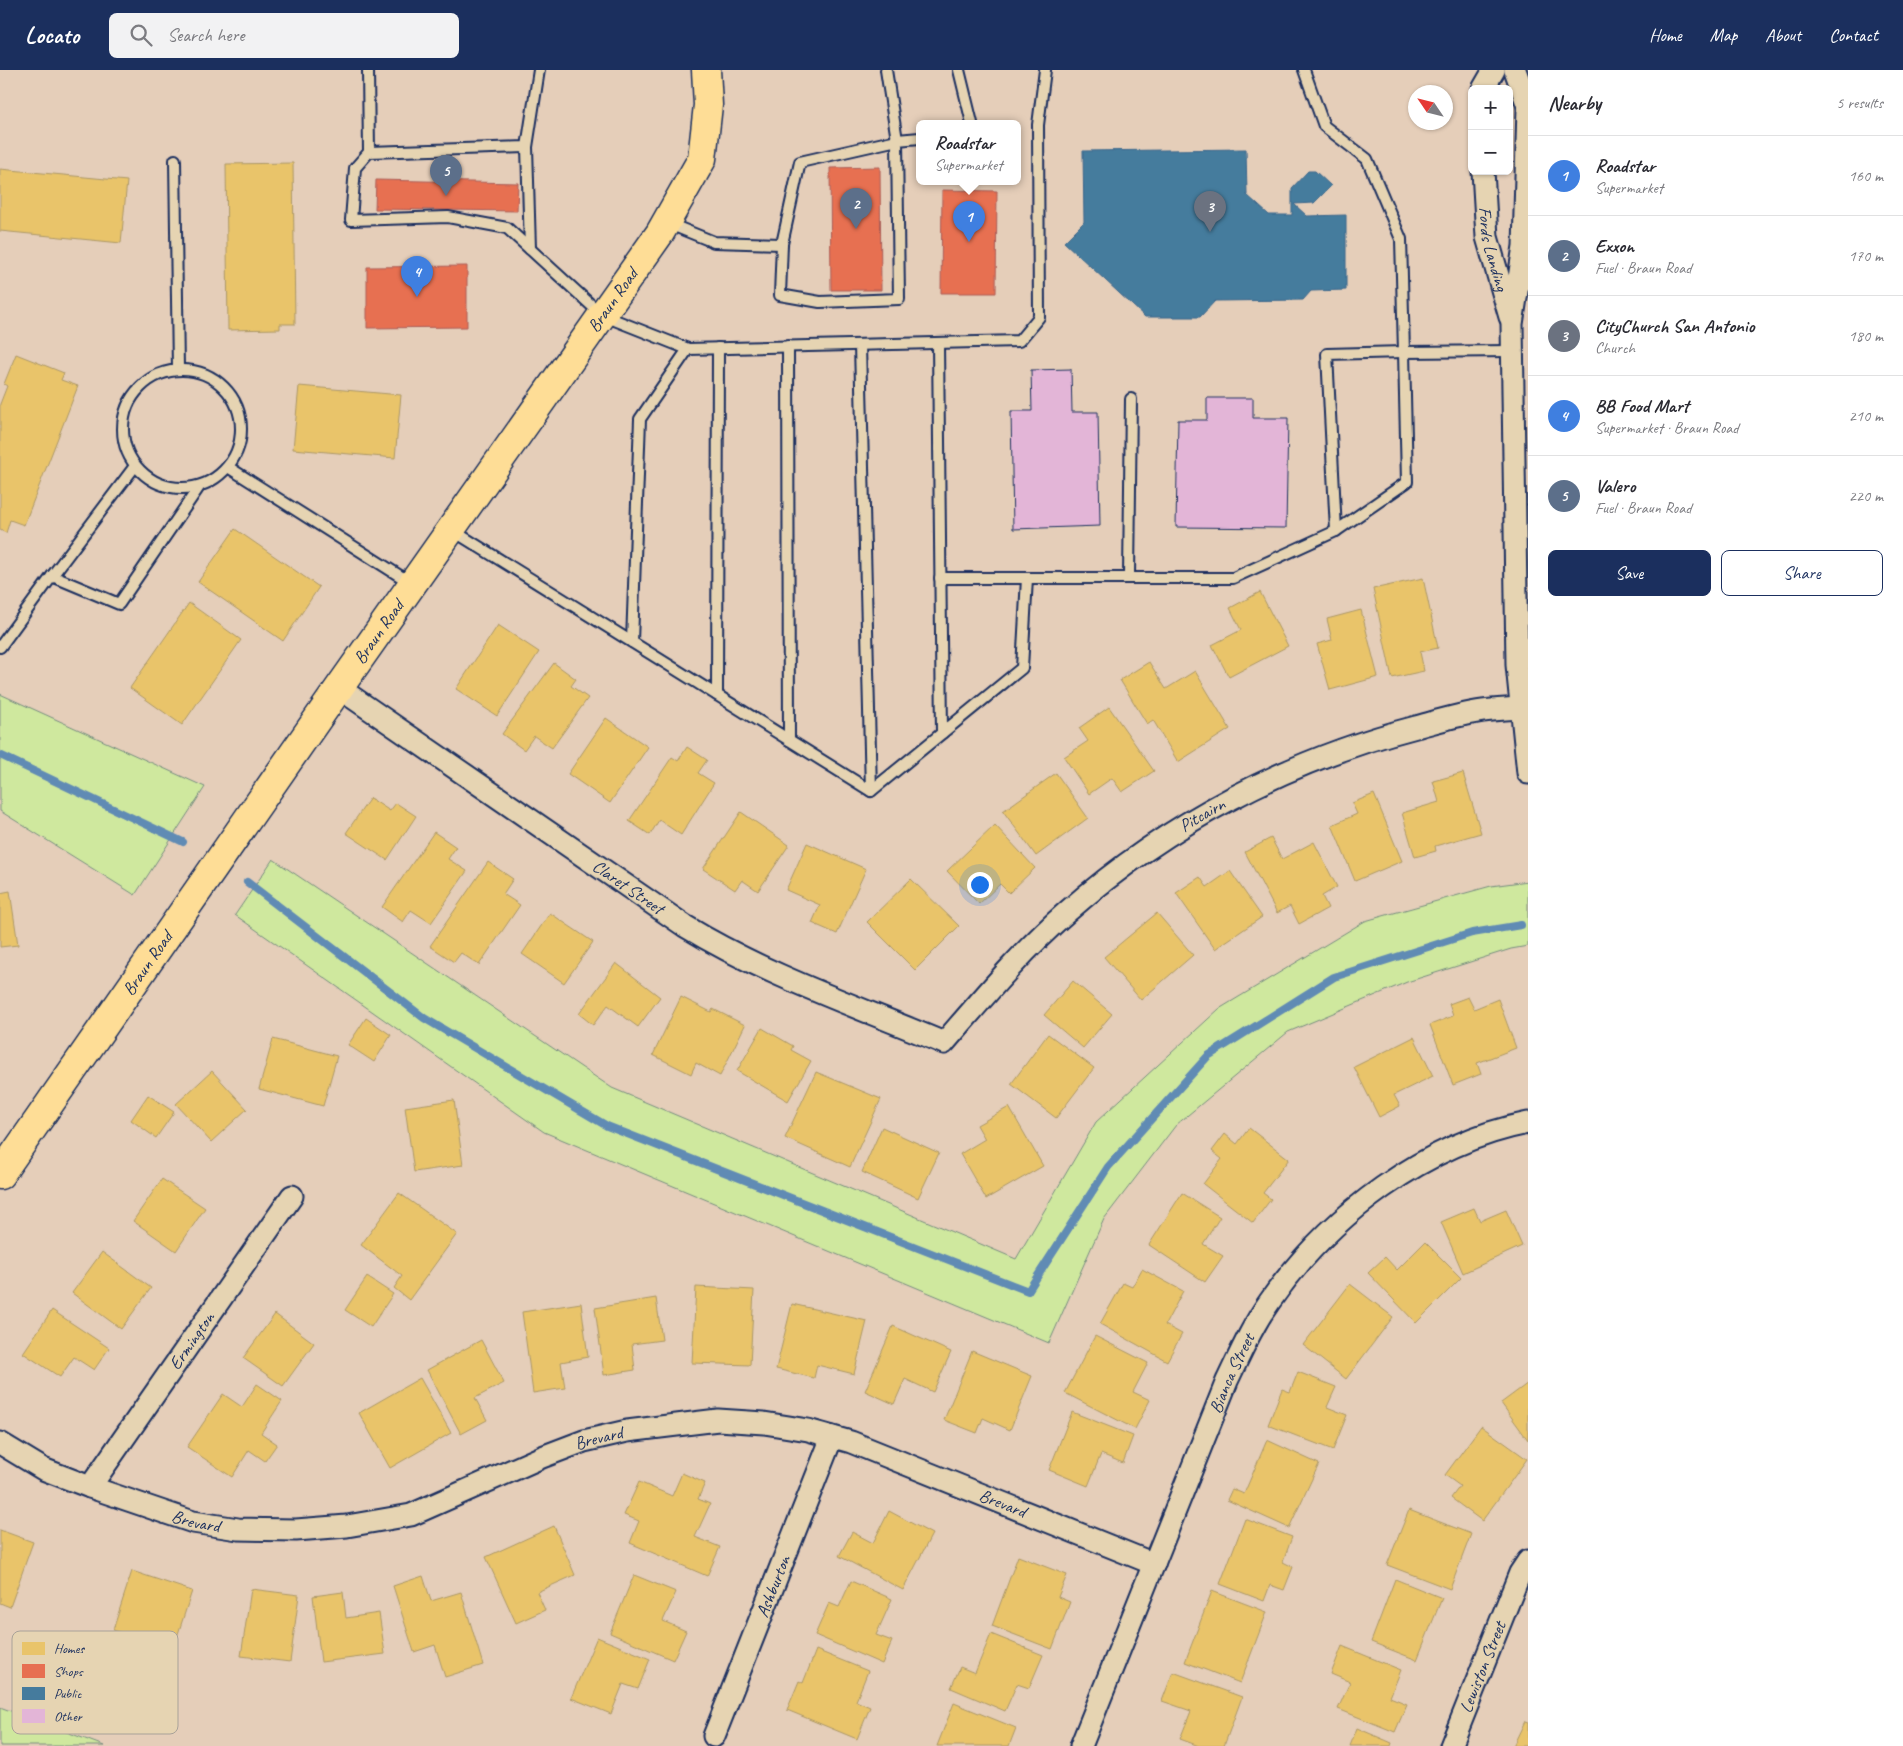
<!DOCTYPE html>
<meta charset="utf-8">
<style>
:root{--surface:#fff;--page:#f2f2f3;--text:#2b2b33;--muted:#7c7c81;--line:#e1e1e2;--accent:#1b2f5e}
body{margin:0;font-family:Caveat,sans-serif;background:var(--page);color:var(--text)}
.controls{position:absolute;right:15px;top:15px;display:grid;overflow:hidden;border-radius:8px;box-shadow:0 1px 4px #0004}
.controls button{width:45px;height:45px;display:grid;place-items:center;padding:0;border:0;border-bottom:1px solid var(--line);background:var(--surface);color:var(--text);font:25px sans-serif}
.compass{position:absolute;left:1408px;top:15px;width:45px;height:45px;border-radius:50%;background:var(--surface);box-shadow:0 1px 4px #0004;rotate:305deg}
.you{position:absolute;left:979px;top:814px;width:18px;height:18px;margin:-12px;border:4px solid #fff;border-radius:50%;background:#1a73e8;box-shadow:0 0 0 8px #1a73e833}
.badge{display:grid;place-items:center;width:32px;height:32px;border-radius:50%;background:var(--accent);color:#fff;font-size:16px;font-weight:700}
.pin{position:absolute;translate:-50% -41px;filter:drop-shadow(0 1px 2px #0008)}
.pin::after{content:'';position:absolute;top:26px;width:18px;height:15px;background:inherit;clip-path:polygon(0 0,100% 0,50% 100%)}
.popup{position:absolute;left:916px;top:50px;width:105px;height:65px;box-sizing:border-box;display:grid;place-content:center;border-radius:8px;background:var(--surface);filter:drop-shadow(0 1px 4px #0005);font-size:16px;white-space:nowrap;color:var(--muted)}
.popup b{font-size:19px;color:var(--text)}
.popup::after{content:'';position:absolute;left:50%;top:100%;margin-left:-10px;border:10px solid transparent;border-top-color:var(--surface)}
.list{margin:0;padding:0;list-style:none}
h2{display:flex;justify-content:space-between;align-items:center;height:65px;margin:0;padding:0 20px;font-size:21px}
h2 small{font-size:16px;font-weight:400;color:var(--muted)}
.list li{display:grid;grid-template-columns:32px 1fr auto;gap:15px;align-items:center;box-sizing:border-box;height:80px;padding:0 20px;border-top:1px solid var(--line)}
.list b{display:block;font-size:19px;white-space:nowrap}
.list p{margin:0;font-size:16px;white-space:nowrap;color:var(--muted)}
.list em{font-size:16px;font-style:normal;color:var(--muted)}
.actions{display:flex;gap:10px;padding:15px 20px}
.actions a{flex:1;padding:11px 0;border:1px solid var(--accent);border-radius:8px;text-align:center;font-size:18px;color:var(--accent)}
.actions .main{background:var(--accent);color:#fff}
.icon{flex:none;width:28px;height:28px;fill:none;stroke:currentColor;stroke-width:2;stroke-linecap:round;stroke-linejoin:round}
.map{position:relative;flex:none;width:1528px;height:1676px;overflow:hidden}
header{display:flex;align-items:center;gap:30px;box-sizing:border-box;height:70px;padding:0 25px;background:var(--accent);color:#fff}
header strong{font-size:24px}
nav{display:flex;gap:28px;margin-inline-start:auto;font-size:18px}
.search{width:350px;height:45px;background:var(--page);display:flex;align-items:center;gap:12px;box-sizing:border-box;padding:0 18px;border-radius:8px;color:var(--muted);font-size:19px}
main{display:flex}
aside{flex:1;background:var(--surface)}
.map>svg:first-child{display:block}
</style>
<header>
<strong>Locato</strong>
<div class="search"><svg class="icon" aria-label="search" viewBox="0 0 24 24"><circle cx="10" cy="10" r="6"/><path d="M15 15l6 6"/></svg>Search here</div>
<nav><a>Home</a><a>Map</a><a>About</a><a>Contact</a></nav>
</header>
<main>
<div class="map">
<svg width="1528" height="1676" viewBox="0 0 1528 1676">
<rect width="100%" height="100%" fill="#e5ceb9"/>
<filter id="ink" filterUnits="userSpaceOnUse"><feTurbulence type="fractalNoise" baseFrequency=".02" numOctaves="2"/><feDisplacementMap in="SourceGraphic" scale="10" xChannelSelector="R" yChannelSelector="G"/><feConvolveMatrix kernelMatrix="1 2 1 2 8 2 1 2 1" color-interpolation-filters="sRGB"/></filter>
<g filter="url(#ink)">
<!-- green -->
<g fill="#cfe89e" stroke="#758c7e">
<path d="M0,624L205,717L135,825L0,741Z"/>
<path d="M273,789L612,1018L1016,1189L1096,1052L1219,939L1365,851L1491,816L1528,811V876L1511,879L1407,912L1288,962L1176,1055L1104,1149L1049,1273L544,1062L235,845Z"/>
<path d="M0,1637L104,1676H0Z"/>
</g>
<!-- homes -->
<g fill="#e9c46a" stroke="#ab9766">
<path d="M293,93L295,254H280V259L228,260L226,94Z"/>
<path d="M0,99L127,111L121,173L0,161Z"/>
<path d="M16,284L64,303L61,310L78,316L24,455L10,450L6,463L0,460V334L7,316L4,314Z"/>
<path d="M299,316L401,325L395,388L293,379Z"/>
<path d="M235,459L319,517L283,571L198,512Z"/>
<path d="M1423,508L1438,578L1420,582L1424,601L1392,608L1373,519Z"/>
<path d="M1260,522L1288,576L1229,607L1212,575L1241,560L1230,538Z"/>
<path d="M189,533L241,570L182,655L130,618Z"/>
<path d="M1361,540L1378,607L1330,620L1317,574L1332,570L1327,549Z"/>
<path d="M498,555L539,582L497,646L456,619Z"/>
<path d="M1149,592L1166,619L1195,601L1230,659L1178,692L1153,650L1147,654L1120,610Z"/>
<path d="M554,593L576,609L571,616L588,628L552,678L534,666L524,680L502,664Z"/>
<path d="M1109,637L1154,701L1122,722L1112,708L1089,724L1064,687L1088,671L1079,658Z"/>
<path d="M606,648L648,677L610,733L568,704Z"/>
<path d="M687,677L707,690L698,703L714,713L681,765L659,750L650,765L629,751L672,687L678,691Z"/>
<path d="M1056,703L1088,748L1036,786L1003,741Z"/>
<path d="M1463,703L1481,763L1435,776L1436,781L1415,787L1402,743L1439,732L1433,711Z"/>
<path d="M1374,724L1402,791L1355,811L1332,755L1357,744L1352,733Z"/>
<path d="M370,728L390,741L396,733L416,746L387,790L346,763Z"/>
<path d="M741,742L789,775L758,821L742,810L735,820L703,799Z"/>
<path d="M995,755L1035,798L1009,823L1000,814L979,834L947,801Z"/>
<path d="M434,762L456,777L448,789L467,801L431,853L411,840L403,852L382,837Z"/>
<path d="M1271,768L1282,789L1314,772L1337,817L1322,826L1328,838L1299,854L1290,836L1277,843L1245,782Z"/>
<path d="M807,773L866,799L837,864L812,853L820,835L786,820Z"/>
<path d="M488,792L513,809L503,824L520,835L479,895L461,883L454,892L430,876Z"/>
<path d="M1230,801L1262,847L1215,879L1176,823L1200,807L1207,817Z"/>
<path d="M911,809L959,856L915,900L867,852Z"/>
<path d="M10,821L18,875L0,877V823Z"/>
<path d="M550,843L593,872L564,913L522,884Z"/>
<path d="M1157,843L1193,885L1141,930L1104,887Z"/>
<path d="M616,893L660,927L638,957L608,935L593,955L579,944Z"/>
<path d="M1073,911L1112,944L1083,978L1044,945Z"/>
<path d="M681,927L711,942L713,939L745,955L720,1006L696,993L691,1004L653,985Z"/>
<path d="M1468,927L1474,939L1498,929L1516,978L1477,993L1481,1004L1453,1015L1430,955L1453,946L1449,934Z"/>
<path d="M366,948L391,965L374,992L348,975Z"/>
<path d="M762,958L793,976L791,980L811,991L788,1031L737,1001Z"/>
<path d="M1048,964L1094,998L1056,1048L1011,1014Z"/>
<path d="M1414,967L1433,1006L1394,1025L1400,1036L1379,1047L1354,997Z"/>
<path d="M273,969L337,986L323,1036L259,1019Z"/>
<path d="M212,1001L247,1039L211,1072L176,1034Z"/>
<path d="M816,1002L881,1029L850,1097L785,1068Z"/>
<path d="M148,1025L174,1042L156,1068L131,1050Z"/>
<path d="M454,1030L463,1095L414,1102L405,1037Z"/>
<path d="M1009,1037L1043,1096L986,1129L960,1084L985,1069L977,1055Z"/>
<path d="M882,1057L939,1083L918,1128L862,1102Z"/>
<path d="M1249,1058L1289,1089L1263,1123L1271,1129L1253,1153L1203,1114L1222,1089L1212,1081L1225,1064L1237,1074Z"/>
<path d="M162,1109L205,1138L176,1181L133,1151Z"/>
<path d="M399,1123L457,1164L409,1230L394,1218L402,1206L361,1175Z"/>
<path d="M1182,1123L1220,1147L1203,1174L1223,1186L1205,1212L1149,1175Z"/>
<path d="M1474,1138L1480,1151L1506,1140L1522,1176L1463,1203L1441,1152Z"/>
<path d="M1425,1172L1461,1208L1416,1253L1368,1203L1385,1187L1397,1200Z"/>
<path d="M102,1182L151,1218L121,1259L72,1223Z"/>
<path d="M1142,1199L1183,1221L1165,1255L1182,1264L1167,1291L1100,1254L1123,1213L1132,1217Z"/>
<path d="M367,1207L393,1224L371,1257L345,1240Z"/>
<path d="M1350,1214L1393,1247L1346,1309L1303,1275Z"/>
<path d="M696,1217L754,1220L750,1295L692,1293Z"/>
<path d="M656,1228L662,1270L632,1274L635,1300L604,1305L595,1238Z"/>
<path d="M581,1233L588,1287L561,1292L565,1318L533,1323L522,1242Z"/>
<path d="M792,1234L867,1251L854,1304L817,1295L814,1308L776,1299Z"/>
<path d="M52,1240L109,1278L94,1300L74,1287L60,1307L23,1283Z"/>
<path d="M275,1244L314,1273L283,1316L243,1288Z"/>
<path d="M893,1256L951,1282L933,1322L905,1309L894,1334L865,1321Z"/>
<path d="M1095,1266L1148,1293L1133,1322L1150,1330L1135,1359L1065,1323Z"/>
<path d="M481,1270L504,1313L475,1328L487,1350L461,1364L427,1300Z"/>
<path d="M972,1281L1032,1306L1010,1360L983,1348L977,1363L944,1350Z"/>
<path d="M1298,1302L1336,1317L1327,1337L1347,1345L1333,1380L1268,1355L1282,1319L1290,1322Z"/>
<path d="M420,1308L451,1363L390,1398L359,1343Z"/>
<path d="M1528,1313V1370L1501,1333Z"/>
<path d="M257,1314L282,1331L261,1363L277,1374L265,1391L249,1380L232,1407L187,1377L223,1324L242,1337Z"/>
<path d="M1072,1342L1133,1366L1123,1393L1101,1384L1088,1416L1049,1400Z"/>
<path d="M1481,1356L1527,1389L1482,1451L1451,1428L1460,1416L1445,1405Z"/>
<path d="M1267,1370L1319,1394L1289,1458L1227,1430L1232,1419L1244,1424Z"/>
<path d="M682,1403L705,1413L698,1429L710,1434L695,1467L720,1477L707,1506L630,1473L639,1451L624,1445L639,1412L672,1426Z"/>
<path d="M1409,1440L1471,1464L1450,1519L1387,1495Z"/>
<path d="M889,1441L932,1464L903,1520L839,1486L852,1462L873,1473Z"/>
<path d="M1245,1449L1292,1467L1283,1492L1293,1497L1284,1520L1270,1515L1264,1531L1220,1514Z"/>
<path d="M554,1456L575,1505L537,1522L545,1540L516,1553L486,1487Z"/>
<path d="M0,1460L33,1472L10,1537L0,1533Z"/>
<path d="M1018,1486L1067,1505L1058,1527L1070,1532L1052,1579L992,1556Z"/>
<path d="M132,1501L192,1521L177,1567L175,1566L171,1579L113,1560Z"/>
<path d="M634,1505L676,1522L663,1551L686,1561L673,1590L610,1563Z"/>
<path d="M423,1506L431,1531L461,1522L483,1595L445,1607L435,1575L414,1582L393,1516Z"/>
<path d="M1395,1509L1442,1528L1417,1590L1371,1572Z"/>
<path d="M851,1511L892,1529L876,1565L892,1571L882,1594L815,1565L829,1533L839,1537Z"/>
<path d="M251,1519L299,1525L290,1592L241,1586Z"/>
<path d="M1212,1521L1267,1542L1240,1613L1185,1592Z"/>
<path d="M343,1522L346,1548L379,1543L385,1584L321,1592L313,1526Z"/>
<path d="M991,1564L1043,1585L1029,1618L1017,1614L1005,1641L951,1618L960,1597L975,1603Z"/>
<path d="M597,1567L650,1589L638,1619L623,1614L611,1644L571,1628Z"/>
<path d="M1342,1576L1401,1600L1390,1627L1407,1634L1395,1662L1338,1639L1350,1612L1331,1604Z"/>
<path d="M816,1580L868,1601L856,1631L870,1637L857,1669L787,1640L799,1611L803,1613Z"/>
<path d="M1173,1602L1242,1627L1224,1676H1199L1180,1669L1191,1641L1162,1631Z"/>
<path d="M954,1633L1016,1658L1009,1676H937Z"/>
<path d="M1525,1651L1528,1652V1676H1513Z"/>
<path d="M1357,1658L1392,1673L1391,1676H1350Z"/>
</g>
<!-- shops -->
<g fill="#e76f51" stroke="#aa5c55">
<path d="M880,97L881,220H831L830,98Z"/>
<path d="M376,110L518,113L517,141L375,139Z"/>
<path d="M942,120L997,121L996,223H941Z"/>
<path d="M467,196V257L367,258V197Z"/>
</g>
<!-- public -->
<path fill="#457b9d" stroke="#38648a" d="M1246,79L1247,125L1269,145H1292V118L1308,101H1315L1331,116L1314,133L1294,134L1307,146L1346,145V220L1311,221L1303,230L1215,231L1200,247H1145L1064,172L1084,152L1083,81Z"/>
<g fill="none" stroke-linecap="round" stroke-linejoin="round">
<!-- stream -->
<g stroke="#618bb4" stroke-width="8">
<path d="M0,685L183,772"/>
<path d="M247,812L424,948L607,1056L1028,1221L1108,1097L1208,986L1334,907L1472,863L1521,855"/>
</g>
</g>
<!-- building -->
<g fill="#e3b5d7" stroke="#1b2f5e">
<path d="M1071,299L1072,342H1098L1100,456L1013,459L1011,341H1032L1031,300Z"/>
<path d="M1207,328H1253V348H1288L1286,458L1176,457L1178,350H1207Z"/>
</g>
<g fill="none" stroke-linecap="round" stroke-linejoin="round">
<defs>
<g id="service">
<path d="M368,0L369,82L527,77L539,0"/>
<path d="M959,0L972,53"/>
<path d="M1304,0L1324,56L1367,89L1401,169L1404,282L1327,284L1336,461"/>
<path d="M527,77L530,179"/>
<path d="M369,82L355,98L351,150L448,147L507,158L602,245L688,279L1019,271L1039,247L1038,55L1045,0"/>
<path d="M175,90L178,299"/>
<path d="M667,153L714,172L782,174L800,92L897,70L886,0"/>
<path d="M782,174L780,225L820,232L899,229L897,70L920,68"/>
<path d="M938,273L942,663"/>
<path d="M860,275L871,721"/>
<path d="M788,276L789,670"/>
<circle cx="182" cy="359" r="59"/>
<path d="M228,397L411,513"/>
<path d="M452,460L871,721L1022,598L1027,508H1233L1336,461L1407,412L1404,282L1512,281"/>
<path d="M52,506L135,396"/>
<path d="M940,508H1027"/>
<path d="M1129,508L1131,329"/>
<path d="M632,572L640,349L688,279"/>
<path d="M0,577L52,506L119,534L199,417"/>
<path d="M717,625L718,278"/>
</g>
<g id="minor">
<path d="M1515,0L1528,36"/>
<path d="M1483,19L1494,0"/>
<path d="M1528,37L1524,176L1512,254L1517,595L1528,703"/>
<path id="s1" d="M1483,101L1487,167L1510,247"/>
<path id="s2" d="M339,618L685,856C765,905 856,936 944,973C983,928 1023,880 1068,841C1168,753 1288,690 1416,657C1438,651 1460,644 1483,641C1498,639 1513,639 1528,637"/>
<path id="s3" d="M0,1373L43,1399L90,1417L193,1452L238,1459L296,1460L347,1456L411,1445L542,1387L584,1371L627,1361L718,1350L764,1353L808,1360L851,1372L1154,1494"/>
<path id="s4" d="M90,1417L292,1126"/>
<path id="s5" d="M714,1666L832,1367"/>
<path id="s6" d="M1081,1676L1227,1311C1240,1284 1252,1256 1270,1231C1329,1146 1425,1073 1528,1053"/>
<path id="s7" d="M1451,1676L1520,1503L1528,1491"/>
</g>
<g id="primary">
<path id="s8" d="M0,1105L339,618L660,163L702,89L708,35L706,0"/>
</g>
</defs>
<!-- service casing -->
<use href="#service" stroke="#1b2f5e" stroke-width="14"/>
<!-- minor casing -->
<use href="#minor" stroke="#1b2f5e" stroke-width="25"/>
<!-- primary casing -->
<use href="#primary" stroke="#1b2f5e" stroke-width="31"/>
<!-- service -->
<use href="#service" stroke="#e6d4b2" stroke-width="10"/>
<!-- minor -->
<use href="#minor" stroke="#e6d4b2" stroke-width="21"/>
<!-- primary -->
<use href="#primary" stroke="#fedd96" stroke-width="28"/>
</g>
</g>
<g text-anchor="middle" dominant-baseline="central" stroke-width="5" stroke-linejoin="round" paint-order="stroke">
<!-- street labels -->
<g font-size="18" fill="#1b2f5e" stroke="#e6d4b2">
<text stroke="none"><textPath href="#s1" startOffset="79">Fords Landing</textPath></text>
<text stroke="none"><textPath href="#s8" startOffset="1068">Braun Road</textPath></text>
<text stroke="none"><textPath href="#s8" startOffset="662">Braun Road</textPath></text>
<text stroke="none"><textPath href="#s2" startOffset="1051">Pitcairn</textPath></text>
<text stroke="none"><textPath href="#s2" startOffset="351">Claret Street</textPath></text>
<text stroke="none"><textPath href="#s8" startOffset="258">Braun Road</textPath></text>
<text stroke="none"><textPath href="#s4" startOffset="178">Ermington</textPath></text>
<text stroke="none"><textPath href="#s6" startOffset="402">Bianca Street</textPath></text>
<text stroke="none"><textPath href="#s3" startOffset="632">Brevard</textPath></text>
<text stroke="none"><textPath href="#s3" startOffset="1052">Brevard</textPath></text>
<text stroke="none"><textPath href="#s3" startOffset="212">Brevard</textPath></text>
<text stroke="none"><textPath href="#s5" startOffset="161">Ashburton</textPath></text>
<text stroke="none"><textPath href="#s7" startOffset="85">Lewiston Street</textPath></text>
</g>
</g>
<!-- legend -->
<rect x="12" y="1561" width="166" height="103" rx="8" fill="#e6d4b2" stroke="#a9a299" stroke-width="1"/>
<rect x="22" y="1572" width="23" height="13" fill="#e9c46a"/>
<rect x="22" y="1594" width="23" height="14" fill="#e76f51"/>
<rect x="22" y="1617" width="23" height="13" fill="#457b9d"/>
<rect x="22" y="1639" width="23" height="14" fill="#e3b5d7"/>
<g font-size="14" fill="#1b2f5e">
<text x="54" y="1583">Homes</text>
<text x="54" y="1606">Shops</text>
<text x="54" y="1628">Public</text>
<text x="54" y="1651">Other</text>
</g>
</svg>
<div class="controls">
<button>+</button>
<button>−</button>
</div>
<svg class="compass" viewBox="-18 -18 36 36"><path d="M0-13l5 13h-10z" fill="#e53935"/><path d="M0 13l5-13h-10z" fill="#7c7c81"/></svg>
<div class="you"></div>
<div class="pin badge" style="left:969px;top:172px;background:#3f7fe0">1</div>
<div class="popup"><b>Roadstar</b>Supermarket</div>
<div class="pin badge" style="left:856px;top:159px;background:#5c6f8a">2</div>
<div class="pin badge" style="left:1210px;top:162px;background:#6b7280">3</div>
<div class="pin badge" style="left:417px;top:227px;background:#3f7fe0">4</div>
<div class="pin badge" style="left:446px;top:126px;background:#5c6f8a">5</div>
</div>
<aside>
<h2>Nearby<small>5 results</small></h2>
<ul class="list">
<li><span class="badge" style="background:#3f7fe0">1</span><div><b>Roadstar</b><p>Supermarket</p></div><em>160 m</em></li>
<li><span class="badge" style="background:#5c6f8a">2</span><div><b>Exxon</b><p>Fuel · Braun Road</p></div><em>170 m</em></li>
<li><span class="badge" style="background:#6b7280">3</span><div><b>CityChurch San Antonio</b><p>Church</p></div><em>180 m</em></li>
<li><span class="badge" style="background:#3f7fe0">4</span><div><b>BB Food Mart</b><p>Supermarket · Braun Road</p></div><em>210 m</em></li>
<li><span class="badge" style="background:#5c6f8a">5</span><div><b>Valero</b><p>Fuel · Braun Road</p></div><em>220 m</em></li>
</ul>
<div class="actions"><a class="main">Save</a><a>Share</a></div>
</aside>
</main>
